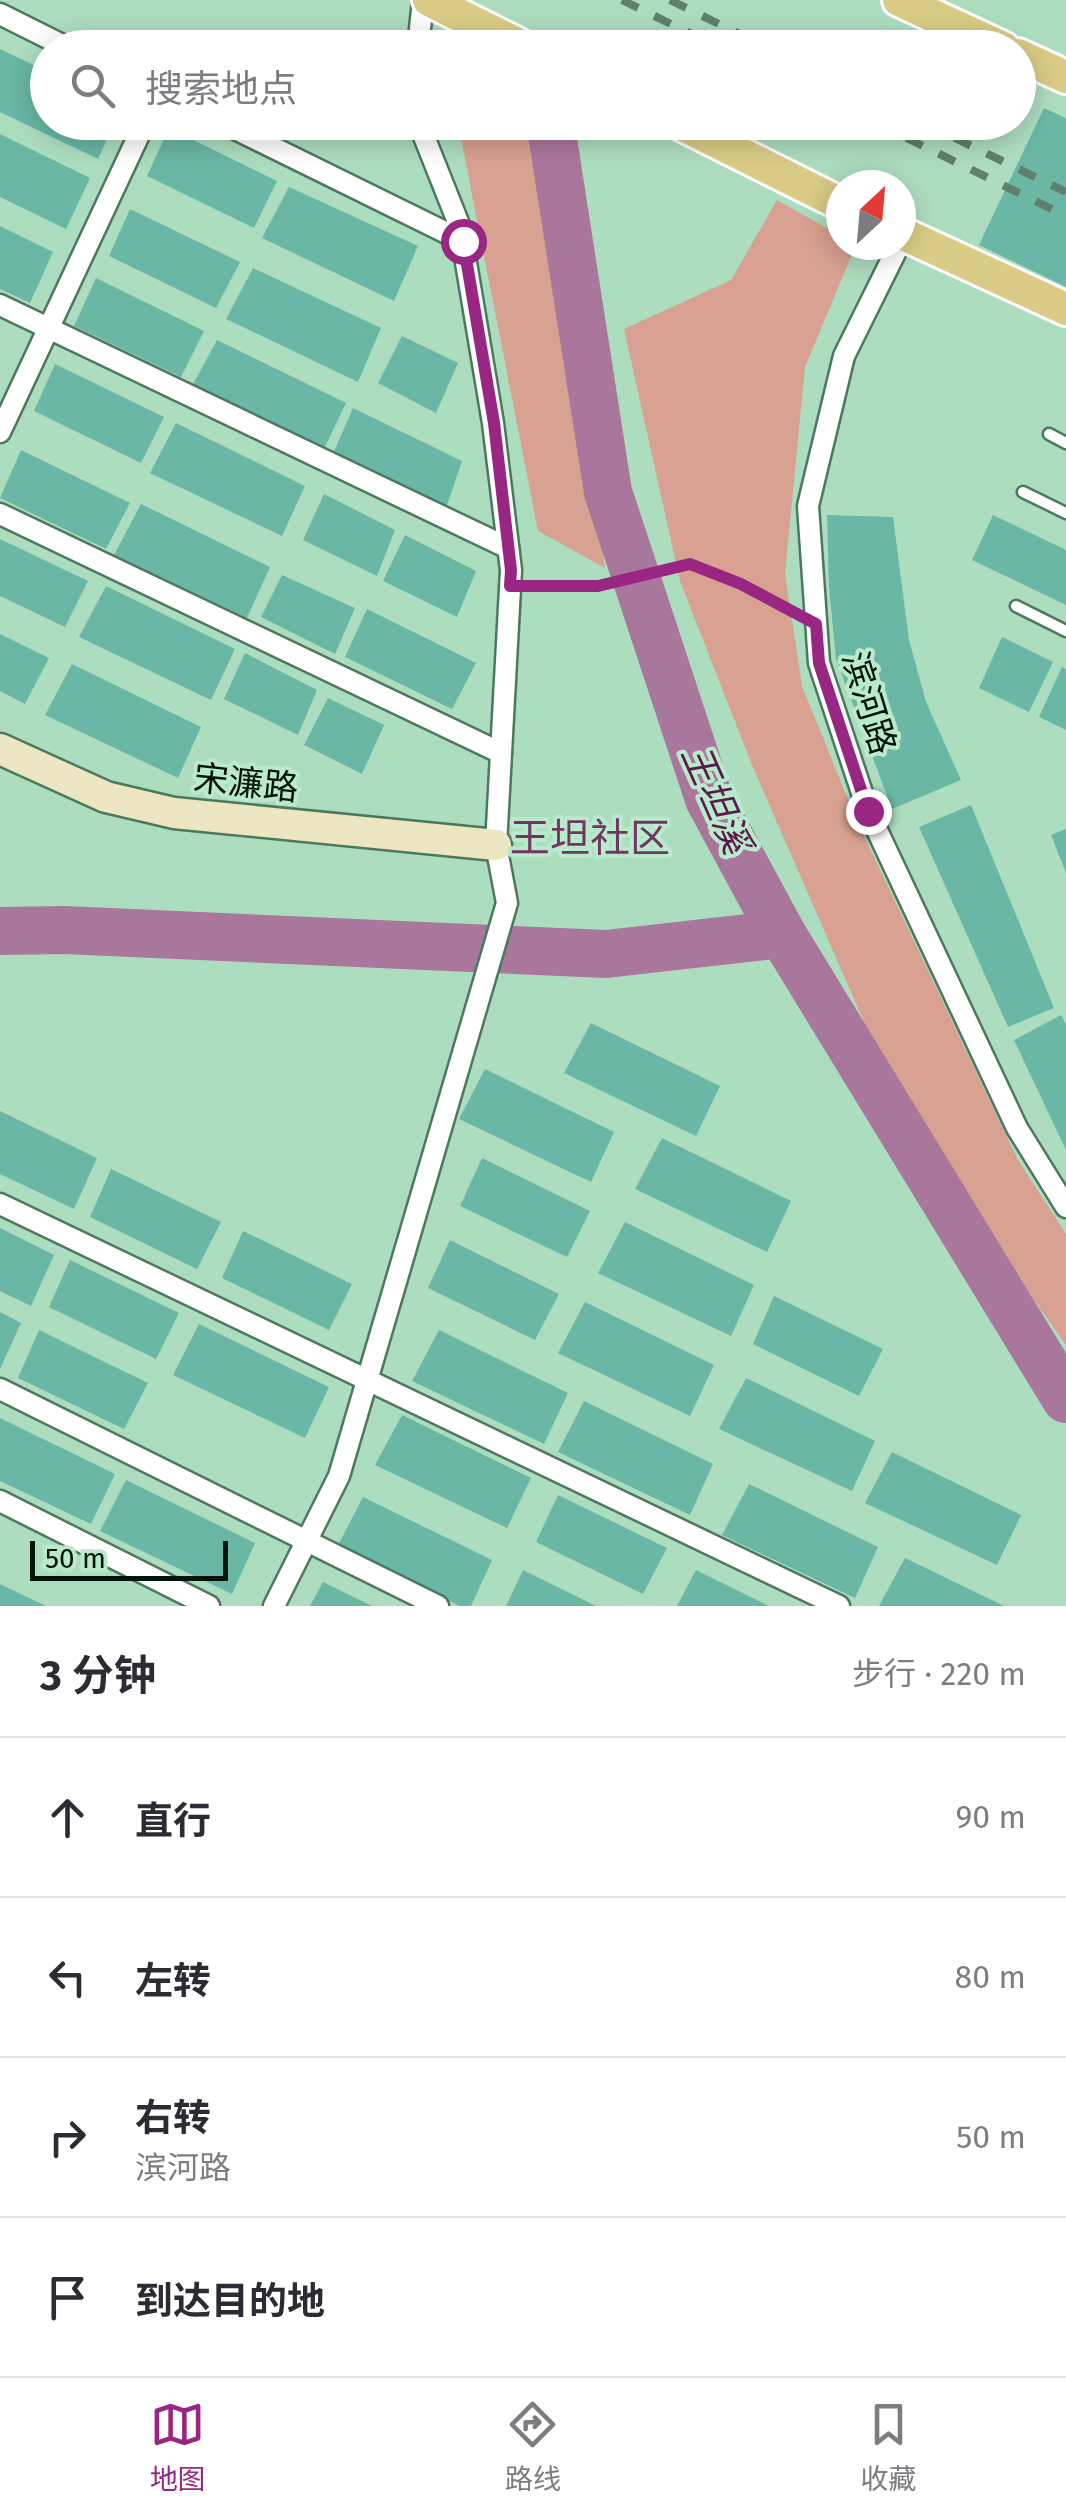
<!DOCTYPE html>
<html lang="zh">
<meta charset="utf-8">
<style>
:root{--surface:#fff;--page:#f2f2f3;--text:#2b2b33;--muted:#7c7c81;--line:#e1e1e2;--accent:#992683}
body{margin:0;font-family:"Fira Sans","Noto Sans SC",sans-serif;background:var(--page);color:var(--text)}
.compass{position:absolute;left:826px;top:170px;width:90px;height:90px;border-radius:50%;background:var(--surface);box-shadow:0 5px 25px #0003;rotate:26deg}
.scale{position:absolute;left:30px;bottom:25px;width:198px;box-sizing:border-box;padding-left:10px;border:5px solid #03140a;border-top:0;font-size:28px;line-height:35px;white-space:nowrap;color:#03140a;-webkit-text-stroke:8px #baeacc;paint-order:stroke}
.stop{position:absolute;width:30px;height:30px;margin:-22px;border:8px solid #992683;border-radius:50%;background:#fff}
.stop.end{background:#992683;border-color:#fff;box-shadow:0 2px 10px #0008}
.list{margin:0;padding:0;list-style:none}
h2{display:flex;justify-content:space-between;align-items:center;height:130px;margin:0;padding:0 40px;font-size:42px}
h2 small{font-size:32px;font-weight:400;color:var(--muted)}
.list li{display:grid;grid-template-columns:65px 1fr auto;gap:30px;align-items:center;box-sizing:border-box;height:160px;padding:0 40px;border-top:2px solid var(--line)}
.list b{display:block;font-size:38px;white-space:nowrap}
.list p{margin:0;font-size:32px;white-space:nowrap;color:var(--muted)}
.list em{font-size:32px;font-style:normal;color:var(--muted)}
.icon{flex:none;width:55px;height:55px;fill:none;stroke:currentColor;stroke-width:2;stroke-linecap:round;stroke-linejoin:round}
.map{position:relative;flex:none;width:1066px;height:1606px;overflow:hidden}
.search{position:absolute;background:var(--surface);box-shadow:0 5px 25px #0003;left:30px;right:30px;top:30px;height:110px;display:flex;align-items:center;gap:25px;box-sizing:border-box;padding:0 35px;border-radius:55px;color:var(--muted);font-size:38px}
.sheet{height:770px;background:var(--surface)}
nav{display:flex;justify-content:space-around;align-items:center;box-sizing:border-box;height:140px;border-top:2px solid var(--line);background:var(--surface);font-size:28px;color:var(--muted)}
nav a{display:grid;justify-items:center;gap:5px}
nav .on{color:var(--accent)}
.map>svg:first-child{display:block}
</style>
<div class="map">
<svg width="1066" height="1606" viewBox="0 0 1066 1606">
<rect width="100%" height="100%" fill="#adddbf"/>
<!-- green -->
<g fill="#d9a191">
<path d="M458,123H536L605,568L538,531Z"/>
<path d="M777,200L841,236V245H856L805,367L785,574L802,686L856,819L1018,1160L1066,1234V1345L1032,1297L871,1038L752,765L680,581L624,329L731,280Z"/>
</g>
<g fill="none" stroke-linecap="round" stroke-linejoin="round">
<!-- river -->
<g stroke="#aa779c" stroke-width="48">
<path d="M551,127L608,492L709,799L782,934L1066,1399"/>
<path d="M0,931L64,930L606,954L782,934"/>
</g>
</g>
<!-- building -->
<g fill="#6ab7a5">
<path d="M0,49L48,72V122H115L98,159L0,112Z"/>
<path d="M1044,108L1066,118V287L979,245Z"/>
<path d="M169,128L277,181L254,228L147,176Z"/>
<path d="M0,134L90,178L66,229L0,197Z"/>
<path d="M289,187L418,246L394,301L262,238Z"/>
<path d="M130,209L240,262L216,308L109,256Z"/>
<path d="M0,226L53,252L30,303L0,289Z"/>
<path d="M253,268L381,328L358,382L226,319Z"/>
<path d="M96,278L204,331L181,377L74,326Z"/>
<path d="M402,336L458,363L436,413L378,383Z"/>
<path d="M217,340L346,403L322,453L190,390Z"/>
<path d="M55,364L164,417L141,463L34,411Z"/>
<path d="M353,408L462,461L445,511L332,456Z"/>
<path d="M176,423L305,486L282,536L150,473Z"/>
<path d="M21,450L130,503L106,549L0,498Z"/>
<path d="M324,494L395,530L377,576L303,540Z"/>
<path d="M141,504L270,567L247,618L114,555Z"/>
<path d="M827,515L893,517L909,640L926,702L961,780L892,809L836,659L829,587Z"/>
<path d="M993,515L1066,550V605L972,560Z"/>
<path d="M405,535L476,571L457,617L383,581Z"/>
<path d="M0,539L88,581L65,627L0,596Z"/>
<path d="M282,575L355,608L335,654L261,617Z"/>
<path d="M106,586L235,649L211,700L79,637Z"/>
<path d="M367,609L476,663L452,709L345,657Z"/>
<path d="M0,634L49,658L25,704L0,691Z"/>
<path d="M1002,637L1053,662L1029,712L979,688Z"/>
<path d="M245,653L317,690L298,735L224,699Z"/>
<path d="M72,664L201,727L178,778L45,715Z"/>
<path d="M1062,667L1066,669V730L1039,717Z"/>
<path d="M328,698L384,725L362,774L304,745Z"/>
<path d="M971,805L1054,1008L1008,1027L919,827Z"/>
<path d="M1066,829V873L1051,835Z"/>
<path d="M1061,1015L1066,1024V1150L1014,1040Z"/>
<path d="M591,1023L720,1086L696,1136L564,1073Z"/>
<path d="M485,1069L614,1132L591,1182L459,1119Z"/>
<path d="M0,1111L97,1158L74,1209L0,1174Z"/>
<path d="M662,1138L791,1201L767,1252L635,1189Z"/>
<path d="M482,1158L590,1211L567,1257L460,1206Z"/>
<path d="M111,1169L221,1222L197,1269L90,1217Z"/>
<path d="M625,1222L754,1285L731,1336L598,1273Z"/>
<path d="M0,1228L54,1255L31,1306L0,1291Z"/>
<path d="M243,1231L352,1284L329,1330L222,1278Z"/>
<path d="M450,1240L559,1294L535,1340L428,1288Z"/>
<path d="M70,1260L179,1313L156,1359L49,1307Z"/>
<path d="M774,1296L883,1349L859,1396L753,1344Z"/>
<path d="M585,1302L714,1365L690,1416L558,1353Z"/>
<path d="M0,1312L21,1323L0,1369Z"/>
<path d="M199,1324L329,1387L305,1438L173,1375Z"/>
<path d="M39,1330L148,1383L124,1429L18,1378Z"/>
<path d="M439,1330L568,1393L544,1444L412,1381Z"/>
<path d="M746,1378L875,1441L852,1491L719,1429Z"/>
<path d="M584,1401L713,1464L690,1515L558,1452Z"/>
<path d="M402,1415L531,1478L507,1528L375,1465Z"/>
<path d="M0,1418L115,1474L91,1524L0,1481Z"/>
<path d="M892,1452L1021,1515L997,1565L865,1503Z"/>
<path d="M126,1480L255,1543L232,1594L100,1531Z"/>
<path d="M749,1484L878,1547L855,1598L722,1535Z"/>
<path d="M558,1495L667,1548L643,1594L536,1542Z"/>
<path d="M363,1497L492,1560L471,1606H460L337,1547Z"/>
<path d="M905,1558L1004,1606H879Z"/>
<path d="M523,1570L596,1606H506Z"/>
<path d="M696,1570L769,1606H677Z"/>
<path d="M323,1582L372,1606H310Z"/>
<path d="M0,1584L46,1606H0Z"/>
</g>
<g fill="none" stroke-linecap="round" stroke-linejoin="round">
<defs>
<g id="lane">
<path d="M1049,434L1066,443"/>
<path d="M1023,492L1066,513"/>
<path d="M1016,606L1066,631"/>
</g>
<g id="street">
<path d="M0,14L68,48"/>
<path d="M418,48L423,0"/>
<path d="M221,122L463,241"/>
<path d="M899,245L844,356L808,506L819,663L868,811L1017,1128L1066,1207"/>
<path d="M0,305L508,548"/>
<path d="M0,432L145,122"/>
<path d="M0,514L501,753"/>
<path d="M0,1204L839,1606"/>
<path d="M0,1389L438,1606"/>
<path d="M0,1501L209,1606"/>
<path d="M274,1606L339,1476L507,903L496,845L511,570L493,423L460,227L423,134L422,122"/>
</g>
<path id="secondary" d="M0,749L106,797L174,813L496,845"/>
<g id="primary">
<path d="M429,0L525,48"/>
<path d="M899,0L1003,48"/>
<path d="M1018,55L1066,77"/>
<path d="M677,122L841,204"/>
<path d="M901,233L1066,309"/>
</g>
</defs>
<!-- lane casing -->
<use href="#lane" stroke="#4c795e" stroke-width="15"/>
<!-- street casing -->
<use href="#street" stroke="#4c795e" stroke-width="25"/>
<!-- secondary casing -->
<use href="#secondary" stroke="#4c795e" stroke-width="35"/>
<!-- primary casing -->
<use href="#primary" stroke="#fff" stroke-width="38"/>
<!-- path -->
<path stroke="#789f87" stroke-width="5" stroke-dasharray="2.5 8" stroke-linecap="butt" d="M530,586H597L690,564L741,584L792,610"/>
<!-- lane -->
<use href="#lane" stroke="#fff" stroke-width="10"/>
<!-- street -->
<use href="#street" stroke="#fff" stroke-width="20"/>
<!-- secondary -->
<use href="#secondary" stroke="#ede6c2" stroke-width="30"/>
<!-- primary -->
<use href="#primary" stroke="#dacc86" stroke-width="32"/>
<!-- rail -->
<g stroke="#5f806c" stroke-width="8" stroke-dasharray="18 18" stroke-linecap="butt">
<path d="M622,0L720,48"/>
<path d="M670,0L768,48"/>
<path d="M874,122L1066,216"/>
<path d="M922,122L1066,192"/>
</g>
</g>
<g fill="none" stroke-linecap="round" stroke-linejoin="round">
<!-- route -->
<path stroke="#992683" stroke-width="12" d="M463,241L494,423L511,570L510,586H598L690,564L741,584L816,624L819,663L868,811"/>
</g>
<g text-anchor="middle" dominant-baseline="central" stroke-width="8" stroke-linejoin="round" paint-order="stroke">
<!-- street labels -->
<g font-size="35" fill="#03140a" stroke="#baeacc">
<text transform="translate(869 703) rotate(73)">滨河路</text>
<text transform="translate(246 783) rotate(6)">宋濂路</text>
</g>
<!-- water labels -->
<g font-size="38" font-style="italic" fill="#591a4c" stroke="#baeacc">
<text transform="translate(716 799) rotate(66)">王坦溪</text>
</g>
<!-- quarter labels -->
<g font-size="40" fill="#703762" stroke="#baeacc">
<text x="590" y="839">王坦社区</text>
</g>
</g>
</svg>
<svg class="compass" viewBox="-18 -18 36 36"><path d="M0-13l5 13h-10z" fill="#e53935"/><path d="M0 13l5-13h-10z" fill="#7c7c81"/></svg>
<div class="scale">50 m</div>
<div class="stop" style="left:463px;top:241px"></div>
<div class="stop end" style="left:868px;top:811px"></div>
<div class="search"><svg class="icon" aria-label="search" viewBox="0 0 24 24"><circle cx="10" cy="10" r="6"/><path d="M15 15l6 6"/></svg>搜索地点</div>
</div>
<section class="sheet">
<h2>3 分钟<small>步行 · 220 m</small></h2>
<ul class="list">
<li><svg class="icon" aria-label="ahead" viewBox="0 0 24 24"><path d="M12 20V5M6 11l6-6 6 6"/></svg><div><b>直行</b></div><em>90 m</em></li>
<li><svg class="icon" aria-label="left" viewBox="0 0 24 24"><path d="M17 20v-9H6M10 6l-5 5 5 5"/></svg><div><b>左转</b></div><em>80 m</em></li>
<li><svg class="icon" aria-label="right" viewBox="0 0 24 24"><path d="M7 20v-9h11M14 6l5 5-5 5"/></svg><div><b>右转</b><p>滨河路</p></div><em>50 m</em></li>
<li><svg class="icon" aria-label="arrive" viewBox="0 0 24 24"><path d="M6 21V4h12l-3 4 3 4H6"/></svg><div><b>到达目的地</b></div></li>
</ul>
</section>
<nav>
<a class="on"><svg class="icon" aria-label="map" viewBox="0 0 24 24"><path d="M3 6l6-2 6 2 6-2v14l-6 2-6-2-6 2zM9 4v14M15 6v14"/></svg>地图</a>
<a><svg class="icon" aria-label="directions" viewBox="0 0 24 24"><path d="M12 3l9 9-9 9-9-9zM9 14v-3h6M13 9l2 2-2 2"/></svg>路线</a>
<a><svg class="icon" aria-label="saved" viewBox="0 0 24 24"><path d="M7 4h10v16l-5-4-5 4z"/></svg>收藏</a>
</nav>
